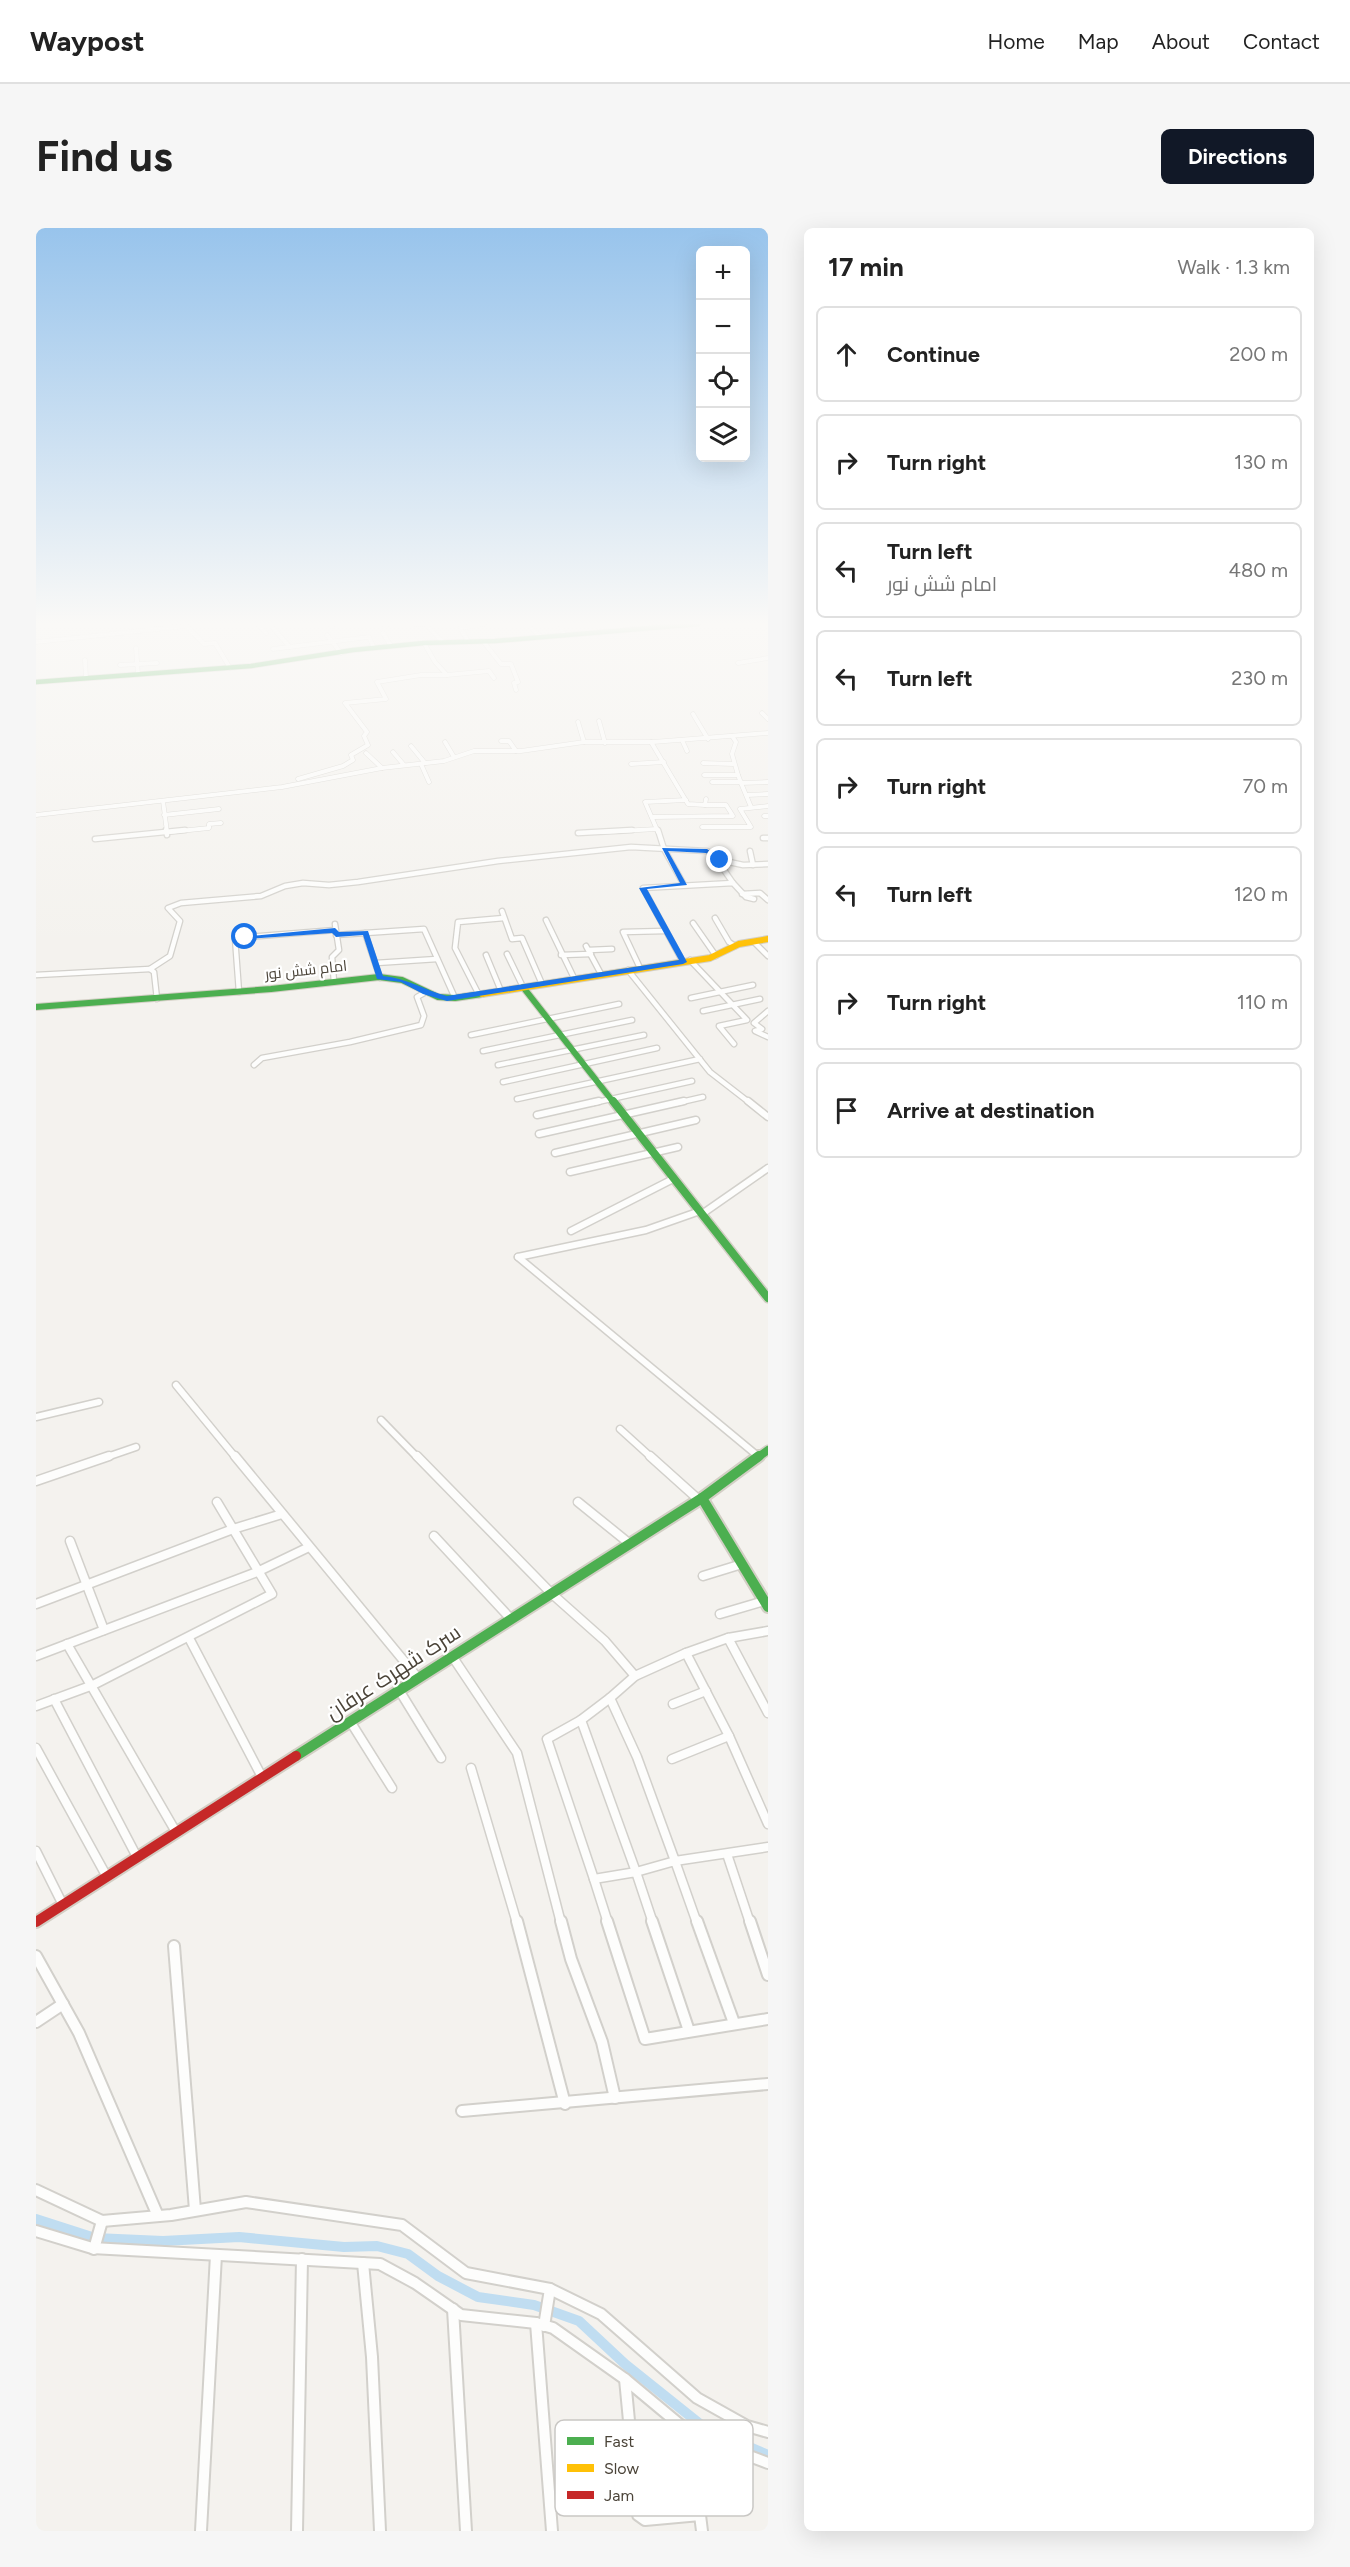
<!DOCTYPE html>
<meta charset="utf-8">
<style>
:root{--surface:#fff;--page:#f6f6f6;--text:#222;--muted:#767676;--line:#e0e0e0;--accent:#111827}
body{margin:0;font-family:Figtree,Cairo,sans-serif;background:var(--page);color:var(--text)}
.controls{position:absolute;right:18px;top:18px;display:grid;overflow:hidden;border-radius:9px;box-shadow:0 6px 24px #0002}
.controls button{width:54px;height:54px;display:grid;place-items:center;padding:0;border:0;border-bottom:2px solid var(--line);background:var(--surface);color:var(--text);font:30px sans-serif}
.stop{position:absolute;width:18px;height:18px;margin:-14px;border:4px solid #1a73e8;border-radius:50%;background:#fff}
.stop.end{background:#1a73e8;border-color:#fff;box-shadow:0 2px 6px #0008}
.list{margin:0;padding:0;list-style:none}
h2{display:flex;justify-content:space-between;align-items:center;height:78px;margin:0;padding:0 24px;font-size:26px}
h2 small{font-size:20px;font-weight:400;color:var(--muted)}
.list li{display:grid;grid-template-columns:39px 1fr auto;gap:18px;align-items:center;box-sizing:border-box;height:96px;margin:0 12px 12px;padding:0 12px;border:2px solid var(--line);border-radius:9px}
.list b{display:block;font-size:22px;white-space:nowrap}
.list p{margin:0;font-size:20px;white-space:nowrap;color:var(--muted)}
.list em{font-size:20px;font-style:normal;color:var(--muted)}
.icon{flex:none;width:33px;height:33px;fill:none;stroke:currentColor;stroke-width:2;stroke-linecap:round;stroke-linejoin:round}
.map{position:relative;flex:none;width:732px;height:2303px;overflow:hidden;border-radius:9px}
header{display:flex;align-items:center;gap:36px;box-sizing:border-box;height:84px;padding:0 30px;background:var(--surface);border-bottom:2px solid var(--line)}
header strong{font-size:28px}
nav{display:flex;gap:33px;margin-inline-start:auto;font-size:21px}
.intro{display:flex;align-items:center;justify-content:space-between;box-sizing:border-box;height:144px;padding:0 36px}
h1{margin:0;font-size:42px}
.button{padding:15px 27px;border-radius:9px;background:var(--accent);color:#fff;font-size:21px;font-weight:700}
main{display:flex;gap:36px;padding:0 36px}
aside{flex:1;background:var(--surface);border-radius:9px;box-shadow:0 6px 24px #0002}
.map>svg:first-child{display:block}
</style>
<header>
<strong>Waypost</strong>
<nav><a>Home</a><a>Map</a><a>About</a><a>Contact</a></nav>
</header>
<div class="intro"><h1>Find us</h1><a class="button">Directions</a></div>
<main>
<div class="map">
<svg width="732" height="2303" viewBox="0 0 732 2303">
<rect width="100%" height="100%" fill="#f4f2ee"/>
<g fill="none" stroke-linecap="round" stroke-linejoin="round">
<!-- canal -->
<path stroke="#c0ddf1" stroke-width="10" d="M0,1991L59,2010L127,2013L203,2009L308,2019L341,2018L372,2026L402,2048L442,2069L498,2077L543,2093L589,2136L669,2200L732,2227"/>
<defs>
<g id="street-far4">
<path d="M149,396L168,416L179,415L194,440"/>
<path d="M221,396L230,405"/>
<path d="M294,396L296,398"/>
<path d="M347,396L350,398"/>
<path d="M379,396H389"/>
<path d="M389,396L407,414"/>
<path d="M490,396L504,408"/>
<path d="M524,396L528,407"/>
<path d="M223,398L234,397L254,419"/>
<path d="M347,405L355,418"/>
<path d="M291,407L305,425"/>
<path d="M432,413L424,400L448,396"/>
<path d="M447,413L465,436H475L482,454L478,455L480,462"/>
<path d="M0,414L150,398"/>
<path d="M388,415L399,434L411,447L453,443L458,450"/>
<path d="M100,420L102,446"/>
<path d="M237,421L333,409L338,420"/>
<path d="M49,432L50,450"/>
<path d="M702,435L732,430"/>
<path d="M84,437L121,435"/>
<path d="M726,485L732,491"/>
<path d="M657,486L672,511"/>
<path d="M563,493L569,515"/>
<path d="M542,494L548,514"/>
<path d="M646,512L651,523"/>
<path d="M465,513H473L480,523"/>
<path d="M409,514L418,529"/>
<path d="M615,514L652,576L669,577"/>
<path d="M375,518L389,535"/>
<path d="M357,524L368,537"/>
<path d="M330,525L346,540"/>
<path d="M667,535L697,536"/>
<path d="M385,536L393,554"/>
<path d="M595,536L628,534"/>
<path d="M668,547H702L696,526L700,514L696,508"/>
<path d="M702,547L705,555L732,554"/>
<path d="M262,551L307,538L317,532L315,527L332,517L328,508L331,504L309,475L350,471L341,454L385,447H411"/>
<path d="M676,554H705"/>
<path d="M705,555L715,579"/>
<path d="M711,567L732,566"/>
<path d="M127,573L131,604"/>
<path d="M0,587L246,559L346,540L408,533L438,523H485L548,514H617L732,505"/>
<path d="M128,587L183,581"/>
<path d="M728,588H732"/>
<path d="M617,589L697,588L690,577H669L670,571"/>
<path d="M666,599H715L704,581L732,578"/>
<path d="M134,604L173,600V596L185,595"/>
<path d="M566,604L621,601"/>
<path d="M622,604L609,574L650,572"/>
</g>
<g id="street-far3">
<path d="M130,602L131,607"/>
<path d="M622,602L628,621L648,657"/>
<path d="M542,605L596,602"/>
<path d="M727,610H732"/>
<path d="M59,611L149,602"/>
<path d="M714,623L717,637"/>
<path d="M679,629L697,655"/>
<path d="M706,666L724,665L732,672"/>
<path d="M466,683L476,711L486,710L506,756"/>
<path d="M679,690L693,714L699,718"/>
<path d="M510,692L538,750"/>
<path d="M657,695L680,728"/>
<path d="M329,705L344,750"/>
<path d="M300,707L388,701L419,770"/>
<path d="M718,714L732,728"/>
<path d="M550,718L565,746"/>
<path d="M553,722L576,721"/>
<path d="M471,726L487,759"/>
<path d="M450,727L465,763"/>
<path d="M525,727L555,726"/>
<path d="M654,732L711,792L683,798L698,816"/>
<path d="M647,734L607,660L697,655L710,669L718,671"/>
<path d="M340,735L401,731"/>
<path d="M604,740L587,704L629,703"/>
<path d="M592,742L674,844L714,875"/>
<path d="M0,747L114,741"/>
<path d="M298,754L296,729L303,722L299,696"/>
<path d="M203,764L199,710L299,702"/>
<path d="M443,767L419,720L422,694L468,690"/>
<path d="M655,770L717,757"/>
<path d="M121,771L118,744L114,741L134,728L144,693L132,680L145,675L225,668L249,658L267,655L293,657L322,654L462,633L595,619L671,623L684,632L707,637L732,636"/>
<path d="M667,783L724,771"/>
<path d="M732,783L718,795L726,801L719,803L732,809"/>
<path d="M435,807L583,776"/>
<path d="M447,823L596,792"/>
<path d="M218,837L226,830L314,814L385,797L388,788L381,769L390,764"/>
<path d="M462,837L608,807"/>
<path d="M467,854L621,820"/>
<path d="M481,871L664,831"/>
<path d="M557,875L656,853"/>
<path d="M641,875L667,869"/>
</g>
<g id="street-far2">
<path d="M712,873L732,889"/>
<path d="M501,887L563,873"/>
<path d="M503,906L648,873"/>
<path d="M519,925L660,892"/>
<path d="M534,944L642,919"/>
<path d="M666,986L732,940"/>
<path d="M535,1003L637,951"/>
<path d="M482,1029L723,1229"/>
<path d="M482,1029L610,1002L664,983"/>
<path d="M140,1157L200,1230"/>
<path d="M0,1189L63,1174"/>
<path d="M345,1192L382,1230"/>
<path d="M584,1201L616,1230"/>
<path d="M68,1230L100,1219"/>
</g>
<g id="street-far1">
<path d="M199,1228L382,1450"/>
<path d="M381,1228L515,1365L569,1413L599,1448"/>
<path d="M614,1228L663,1272"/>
<path d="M0,1253L73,1228"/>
<path d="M542,1274L594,1316"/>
<path d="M398,1308L475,1391"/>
<path d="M34,1313L68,1402"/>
<path d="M667,1348L706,1336"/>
<path d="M0,1376L197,1301L246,1286"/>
<path d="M684,1386L728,1373"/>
<path d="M732,1403L692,1410L650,1425L693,1508L732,1596"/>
<path d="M153,1410L226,1549"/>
<path d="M692,1410L732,1485"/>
<path d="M31,1416L140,1604"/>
<path d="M650,1425L599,1448L574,1470L601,1529L639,1633L732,1619"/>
<path d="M0,1428L221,1344L273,1319"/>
<path d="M416,1428L481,1525L525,1695"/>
<path d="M363,1462L405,1530"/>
<path d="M574,1470L545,1492L600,1644L639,1633L661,1695"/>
<path d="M18,1471L101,1629"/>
<path d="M637,1476L670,1463"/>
<path d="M0,1478L57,1457L236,1366L181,1274"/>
<path d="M545,1492L511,1511L558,1651L600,1644L617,1695"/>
<path d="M314,1493L356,1560"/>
<path d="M0,1520L71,1649"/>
<path d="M636,1531L693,1508"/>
<path d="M435,1540L481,1695"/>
<path d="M0,1623L27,1677"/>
<path d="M691,1626L714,1695"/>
<path d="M558,1651L572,1695"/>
</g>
<g id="street">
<path d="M481,1693L529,1876"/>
<path d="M525,1693L535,1731L566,1814L579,1870"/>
<path d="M571,1693L609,1811L732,1791"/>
<path d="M616,1693L653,1803"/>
<path d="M661,1693L698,1795"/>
<path d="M714,1693L732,1747"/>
<path d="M138,1718L159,1982"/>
<path d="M0,1728L43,1805L122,1988"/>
<path d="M0,1794L27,1776"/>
<path d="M426,1883L732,1856"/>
<path d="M0,1962L66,1993L135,1987L210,1974L366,1997L430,2045L514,2061L565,2086L661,2170L711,2198L732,2204"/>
<path d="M0,2003L56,2020L344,2036L379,2055L425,2087L500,2095L517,2100L589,2151L655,2206L732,2235"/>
<path d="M58,2021L66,1993"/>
<path d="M327,2035L336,2129L344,2303"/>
<path d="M417,2081L430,2303"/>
<path d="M500,2095L516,2303"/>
<path d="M508,2098L514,2061"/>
<path d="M589,2151L602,2287L609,2292L664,2287L666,2303"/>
<path d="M165,2303L180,2027"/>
<path d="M261,2303L266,2031"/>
</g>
<path id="fast-far3" d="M0,454L215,438L317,422L388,415L459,413L662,396"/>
<g id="fast-far2">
<path d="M487,759L578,875"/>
<path d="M0,779L235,761L343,749L366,752L402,769L419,770L446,766"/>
</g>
<g id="fast-far1">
<path d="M577,873L732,1070"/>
<path d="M721,1230L732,1222"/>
</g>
<g id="fast">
<path d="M666,1270L732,1379"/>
<path d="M260,1528L666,1270L723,1228"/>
</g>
<path id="slow" d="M446,766L674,730L703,716L732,711"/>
<path id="jam" d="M0,1694L260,1528"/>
</defs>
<!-- street-far4 casing -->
<use href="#street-far4" stroke="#d2d0cb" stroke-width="5"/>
<!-- street-far3 casing -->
<use href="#street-far3" stroke="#d2d0cb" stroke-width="7"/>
<!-- street-far2 casing -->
<use href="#street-far2" stroke="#d2d0cb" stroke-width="9"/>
<!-- street-far1 casing -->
<use href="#street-far1" stroke="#d2d0cb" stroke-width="11"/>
<!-- street casing -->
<use href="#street" stroke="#d2d0cb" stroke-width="14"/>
<!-- fast-far3 casing -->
<use href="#fast-far3" stroke="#d3cfc5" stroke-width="6"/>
<!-- fast-far2 casing -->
<use href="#fast-far2" stroke="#d3cfc5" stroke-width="8"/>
<!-- fast-far1 casing -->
<use href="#fast-far1" stroke="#d3cfc5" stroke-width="11"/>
<!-- fast casing -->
<use href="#fast" stroke="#d3cfc5" stroke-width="14"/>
<!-- slow casing -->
<use href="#slow" stroke="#d3cfc5" stroke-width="8"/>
<!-- jam casing -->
<use href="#jam" stroke="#d3cfc5" stroke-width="14"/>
<!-- street-far4 -->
<use href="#street-far4" stroke="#fdfdfc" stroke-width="4"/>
<!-- street-far3 -->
<use href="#street-far3" stroke="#fdfdfc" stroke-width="4.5"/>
<!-- street-far2 -->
<use href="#street-far2" stroke="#fdfdfc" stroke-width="6"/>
<!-- street-far1 -->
<use href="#street-far1" stroke="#fdfdfc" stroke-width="8"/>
<!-- street -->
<use href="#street" stroke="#fdfdfc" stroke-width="10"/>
<!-- fast-far3 -->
<use href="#fast-far3" stroke="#4caf50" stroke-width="4.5"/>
<!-- fast-far2 -->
<use href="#fast-far2" stroke="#4caf50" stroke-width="6"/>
<!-- fast-far1 -->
<use href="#fast-far1" stroke="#4caf50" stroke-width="8"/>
<!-- fast -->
<use href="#fast" stroke="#4caf50" stroke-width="10"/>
<!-- slow -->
<use href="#slow" stroke="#ffc107" stroke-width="6"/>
<!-- jam -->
<use href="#jam" stroke="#c62828" stroke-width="10"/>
</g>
<!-- sky -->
<linearGradient id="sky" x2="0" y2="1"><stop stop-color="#98c4ec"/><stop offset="0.55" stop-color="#faf9f7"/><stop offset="1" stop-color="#faf9f7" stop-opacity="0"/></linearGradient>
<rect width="732" height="719" fill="url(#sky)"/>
<!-- route -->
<path fill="#1a73e8" d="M626,620L671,621L688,632L682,633L670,625L632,623L651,657L611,661L651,734L647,736L411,773L387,766L365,754L341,751L327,707L300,709L296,705L209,711L205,709L299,700L303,704L332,703L347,748C371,750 388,762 411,768L643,732L603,660L644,655Z"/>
<g text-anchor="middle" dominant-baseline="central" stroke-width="4.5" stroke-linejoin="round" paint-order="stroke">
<!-- far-street labels -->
<g font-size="15" fill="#4b4439" stroke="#fff">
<text transform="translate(270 742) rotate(-6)">امام شش نور</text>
</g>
<!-- near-street labels -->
<g font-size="21" fill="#4b4439" stroke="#fff">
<text transform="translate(357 1444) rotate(-33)">سرک شهرک عرفان</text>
</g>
</g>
<!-- legend -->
<rect x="519" y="2192" width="198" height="96" rx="9" fill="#fff" stroke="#c9c7c4" stroke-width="1.5"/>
<rect x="531" y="2209" width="27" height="8" fill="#4caf50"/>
<rect x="531" y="2236" width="27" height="8" fill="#ffc107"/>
<rect x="531" y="2263" width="27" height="8" fill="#c62828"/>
<g font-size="16" fill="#4b4439">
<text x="568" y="2219">Fast</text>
<text x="568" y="2246">Slow</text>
<text x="568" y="2273">Jam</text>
</g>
</svg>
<div class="controls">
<button>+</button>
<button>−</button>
<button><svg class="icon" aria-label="locate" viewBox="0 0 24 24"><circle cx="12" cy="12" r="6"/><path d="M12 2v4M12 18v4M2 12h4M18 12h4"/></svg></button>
<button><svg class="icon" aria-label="layers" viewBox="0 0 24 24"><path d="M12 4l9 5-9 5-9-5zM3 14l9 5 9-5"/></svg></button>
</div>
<div class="stop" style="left:209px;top:709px"></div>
<div class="stop end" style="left:684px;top:632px"></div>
</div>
<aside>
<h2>17 min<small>Walk · 1.3 km</small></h2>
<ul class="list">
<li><svg class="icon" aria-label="ahead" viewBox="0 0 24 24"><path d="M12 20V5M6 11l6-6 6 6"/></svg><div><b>Continue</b></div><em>200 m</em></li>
<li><svg class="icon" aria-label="right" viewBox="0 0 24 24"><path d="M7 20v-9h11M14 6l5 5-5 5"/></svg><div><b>Turn right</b></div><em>130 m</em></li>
<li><svg class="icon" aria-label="left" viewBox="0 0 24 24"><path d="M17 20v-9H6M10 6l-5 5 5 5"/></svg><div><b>Turn left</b><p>امام شش نور</p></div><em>480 m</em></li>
<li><svg class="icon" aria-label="left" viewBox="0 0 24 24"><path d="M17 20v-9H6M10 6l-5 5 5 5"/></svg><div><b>Turn left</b></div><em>230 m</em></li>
<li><svg class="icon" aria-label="right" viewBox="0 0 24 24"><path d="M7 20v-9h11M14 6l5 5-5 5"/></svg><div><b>Turn right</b></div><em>70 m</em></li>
<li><svg class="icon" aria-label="left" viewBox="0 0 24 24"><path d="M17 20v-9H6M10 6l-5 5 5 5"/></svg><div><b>Turn left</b></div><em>120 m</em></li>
<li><svg class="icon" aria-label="right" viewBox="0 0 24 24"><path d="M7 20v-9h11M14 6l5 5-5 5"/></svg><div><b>Turn right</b></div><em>110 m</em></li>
<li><svg class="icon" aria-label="arrive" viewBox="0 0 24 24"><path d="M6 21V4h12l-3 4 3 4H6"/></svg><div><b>Arrive at destination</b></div></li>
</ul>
</aside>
</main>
